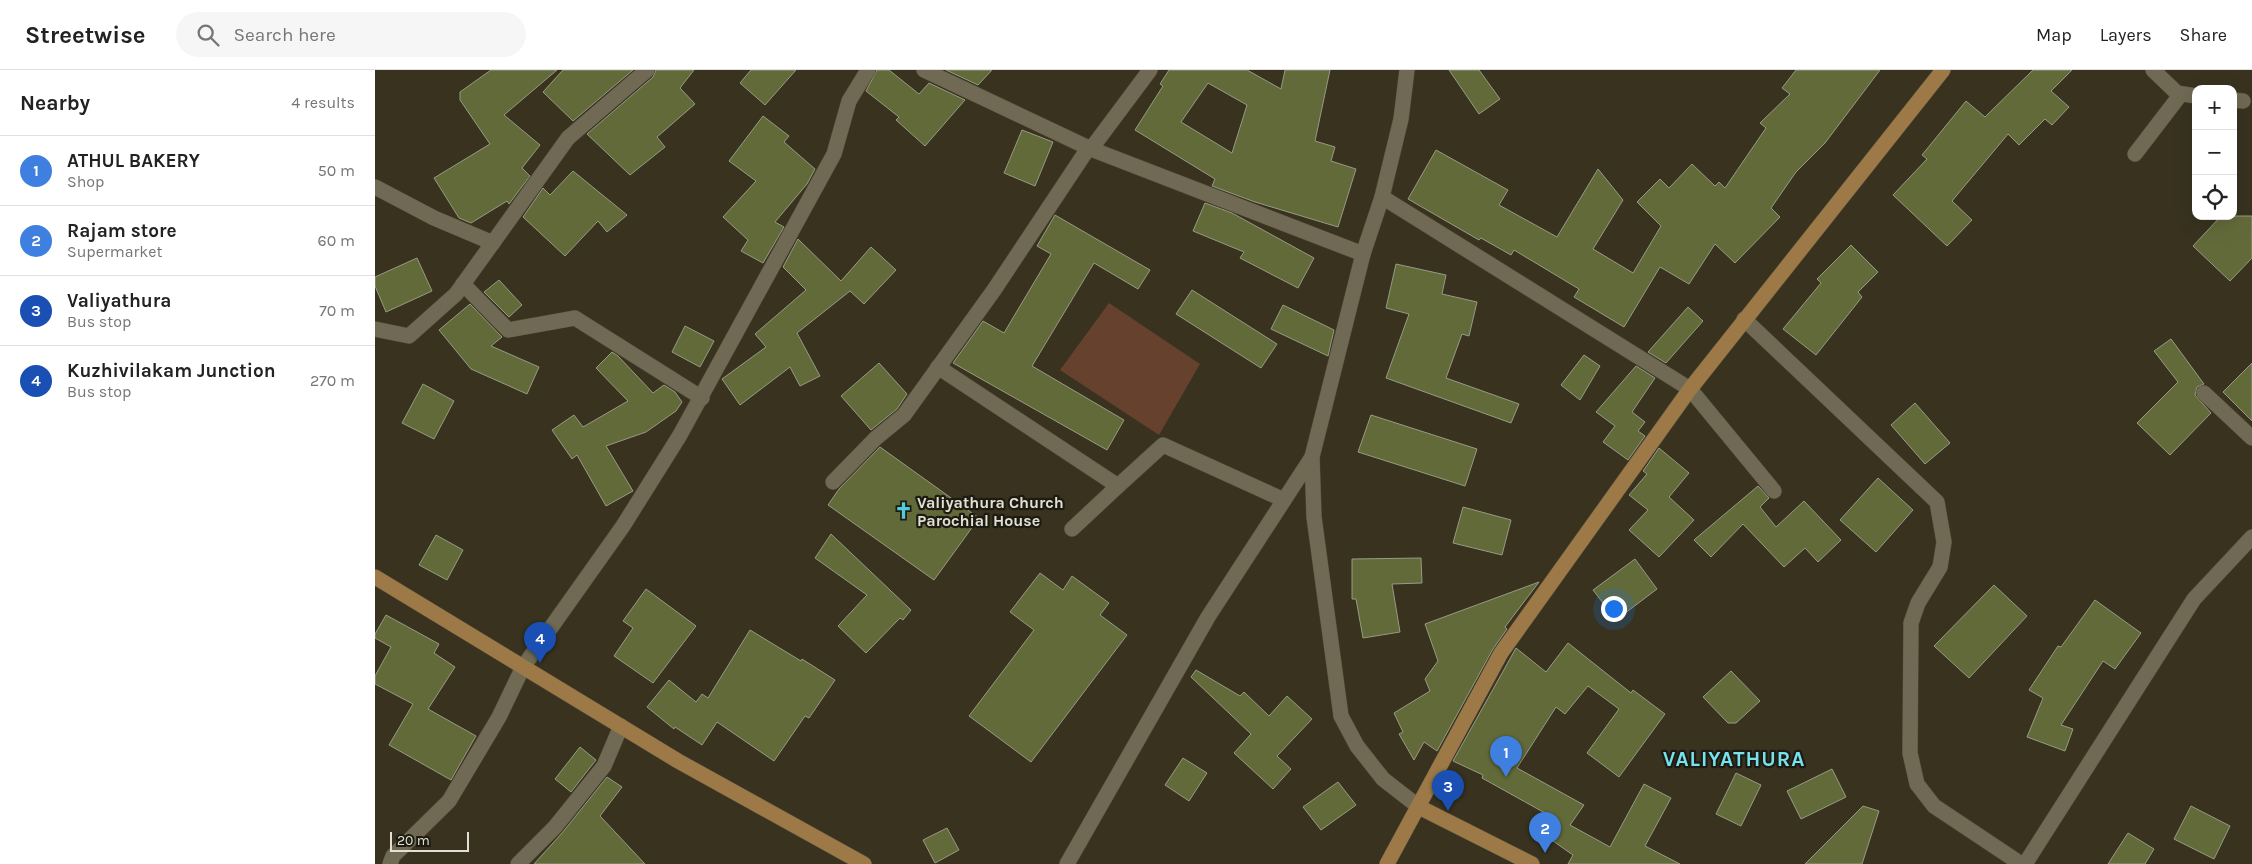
<!DOCTYPE html>
<meta charset="utf-8">
<style>
:root{--surface:#fff;--page:#f6f6f6;--text:#222;--muted:#767676;--line:#e0e0e0;--accent:#386e74}
body{margin:0;font-family:Karla,sans-serif;background:var(--page);color:var(--text)}
.controls{position:absolute;right:15px;top:15px;display:grid;overflow:hidden;border-radius:10px;box-shadow:0 5px 20px #0002}
.controls button{width:45px;height:45px;display:grid;place-items:center;padding:0;border:0;border-bottom:1px solid var(--line);background:var(--surface);color:var(--text);font:25px sans-serif}
.scale{position:absolute;left:15px;bottom:12px;width:79px;box-sizing:border-box;padding-left:5px;border:2px solid #e2dfd3;border-top:0;font-size:14px;line-height:18px;white-space:nowrap;color:#e2dfd3;-webkit-text-stroke:4px #1d1a12;paint-order:stroke}
.you{position:absolute;left:1238px;top:538px;width:18px;height:18px;margin:-12px;border:4px solid #fff;border-radius:50%;background:#1a73e8;box-shadow:0 0 0 8px #1a73e833}
.badge{display:grid;place-items:center;width:32px;height:32px;border-radius:50%;background:var(--accent);color:#fff;font-size:16px;font-weight:700}
.pin{position:absolute;translate:-50% -41px;filter:drop-shadow(0 1px 2px #0008)}
.pin::after{content:'';position:absolute;top:26px;width:18px;height:15px;background:inherit;clip-path:polygon(0 0,100% 0,50% 100%)}
.list{margin:0;padding:0;list-style:none}
h2{display:flex;justify-content:space-between;align-items:center;height:65px;margin:0;padding:0 20px;font-size:21px}
h2 small{font-size:16px;font-weight:400;color:var(--muted)}
.list li{display:grid;grid-template-columns:32px 1fr auto;gap:15px;align-items:center;box-sizing:border-box;height:70px;padding:0 20px;border-top:1px solid var(--line)}
.list b{display:block;font-size:19px;white-space:nowrap}
.list p{margin:0;font-size:16px;white-space:nowrap;color:var(--muted)}
.list em{font-size:16px;font-style:normal;color:var(--muted)}
.icon{flex:none;width:28px;height:28px;fill:none;stroke:currentColor;stroke-width:2;stroke-linecap:round;stroke-linejoin:round}
.map{position:relative;flex:none;width:1877px;height:794px;overflow:hidden}
header{display:flex;align-items:center;gap:30px;box-sizing:border-box;height:70px;padding:0 25px;background:var(--surface);border-bottom:1px solid var(--line)}
header strong{font-size:24px}
nav{display:flex;gap:28px;margin-inline-start:auto;font-size:18px}
.search{width:350px;height:45px;background:var(--page);display:flex;align-items:center;gap:12px;box-sizing:border-box;padding:0 18px;border-radius:28px;color:var(--muted);font-size:19px}
main{display:flex}
aside{flex:1;background:var(--surface)}
.map>svg:first-child{display:block}
</style>
<header>
<strong>Streetwise</strong>
<div class="search"><svg class="icon" aria-label="search" viewBox="0 0 24 24"><circle cx="10" cy="10" r="6"/><path d="M15 15l6 6"/></svg>Search here</div>
<nav><a>Map</a><a>Layers</a><a>Share</a></nav>
</header>
<main>
<aside>
<h2>Nearby<small>4 results</small></h2>
<ul class="list">
<li><span class="badge" style="background:#3f7fe0">1</span><div><b>ATHUL BAKERY</b><p>Shop</p></div><em>50 m</em></li>
<li><span class="badge" style="background:#3f7fe0">2</span><div><b>Rajam store</b><p>Supermarket</p></div><em>60 m</em></li>
<li><span class="badge" style="background:#1a4fb4">3</span><div><b>Valiyathura</b><p>Bus stop</p></div><em>70 m</em></li>
<li><span class="badge" style="background:#1a4fb4">4</span><div><b>Kuzhivilakam Junction</b><p>Bus stop</p></div><em>270 m</em></li>
</ul>
</aside>
<div class="map">
<svg width="1877" height="794" viewBox="0 0 1877 794">
<rect width="100%" height="100%" fill="#38321f"/>
<!-- green -->
<path fill="#66422e" d="M734,233L825,294L784,365L685,300Z"/>
<!-- building -->
<g fill="#636a3a" stroke="#979b84" fill-rule="evenodd">
<path d="M116,0H182L129,45L165,75L147,98L155,106L134,134L132,131L96,153L84,148L59,108L115,74L85,30V22Z"/>
<path d="M188,0H258L198,51L168,22Z"/>
<path d="M281,0H319L305,18L320,34L282,67L290,77L255,105L212,64L278,7Z"/>
<path d="M376,0H421L390,35L365,13Z"/>
<path d="M502,0H514L544,24L554,13L590,30L550,76L521,50L524,47L491,21Z"/>
<path d="M571,0H617L603,15Z"/>
<path d="M794,0H872L906,19L910,0H955L940,71L960,77L956,91L981,99L963,157L880,132L837,116L840,109L760,60L788,16L785,14ZM833,13L872,35L857,83L806,52Z"/>
<path d="M1074,0H1104L1125,29L1104,44Z"/>
<path d="M1421,0H1505L1450,73L1421,102L1396,138L1405,147L1360,193L1340,174L1314,214L1285,197L1249,257L1199,227L1204,219L1139,180L1136,185L1106,168L1104,170L1033,129L1061,80L1133,120L1124,135L1182,167L1223,99L1248,130L1218,179L1258,203L1286,156L1262,132L1285,109L1294,118L1317,94L1340,116L1344,112L1350,118L1391,58L1385,53L1415,24L1407,18Z"/>
<path d="M1658,0H1697L1676,21L1694,37L1677,55L1670,49L1644,75L1633,64L1577,131L1597,150L1572,176L1518,125L1552,89L1547,85L1591,31L1610,47Z"/>
<path d="M388,46L414,66L409,72L440,99L432,114L400,152L409,157L388,193L366,181L373,170L348,147L381,111L354,91Z"/>
<path d="M647,60L678,72L660,116L629,103Z"/>
<path d="M198,101L252,145L232,162L223,151L190,186L148,147L168,118L175,125Z"/>
<path d="M830,133L857,143L939,188L923,218L865,188L869,182L818,161Z"/>
<path d="M680,145L775,200L763,219L719,193L657,296L749,350L732,380L578,293L608,251L629,263L676,184L662,176Z"/>
<path d="M1846,146H1877V188L1855,211L1818,176Z"/>
<path d="M423,169L466,211L496,177L521,200L489,234L475,221L422,263L445,306L425,316L415,297L365,335L347,309L391,277L380,264L431,220L408,197Z"/>
<path d="M1476,175L1503,202L1483,222L1487,227L1441,285L1408,259L1446,213L1442,209Z"/>
<path d="M42,188L57,221L11,242L0,216V207Z"/>
<path d="M1021,194L1071,205L1067,224L1102,232L1094,266L1087,264L1071,308L1144,334L1136,353L1011,308L1034,244L1011,238Z"/>
<path d="M124,210L147,235L134,247L109,222Z"/>
<path d="M817,220L902,274L886,298L801,244Z"/>
<path d="M95,234L127,267L116,276L164,297L152,324L96,299L64,260Z"/>
<path d="M908,235L959,260L953,286L896,259Z"/>
<path d="M1313,237L1328,251L1291,293L1273,282Z"/>
<path d="M310,256L339,271L325,297L297,282Z"/>
<path d="M1796,269L1829,314L1822,317L1820,325L1836,343L1795,385L1762,353L1803,312L1779,281Z"/>
<path d="M237,282L243,286L278,323L289,315L300,322L307,332L301,341L271,362L231,376L258,421L231,436L202,385L197,389L177,360L199,345L208,357L253,331L221,298Z"/>
<path d="M1209,285L1225,296L1205,330L1186,315Z"/>
<path d="M504,293L532,324L522,339L496,360L466,326Z"/>
<path d="M1877,293V351L1848,322Z"/>
<path d="M1261,296L1280,308L1257,342L1270,352L1263,361L1270,366L1253,390L1228,372L1240,356L1221,342Z"/>
<path d="M48,314L79,331L59,369L27,353Z"/>
<path d="M1540,333L1575,373L1550,394L1516,355Z"/>
<path d="M996,345L1102,379L1090,416L983,382Z"/>
<path d="M505,377L604,448L559,510L453,435L464,419Z"/>
<path d="M1284,378L1314,403L1294,427L1319,450L1284,487L1254,460L1273,440L1254,425L1272,404L1268,401Z"/>
<path d="M1503,408L1538,440L1501,482L1465,450Z"/>
<path d="M1383,416L1394,428L1385,437L1401,457L1429,431L1466,470L1443,492L1430,478L1409,497L1368,454L1336,487L1319,470Z"/>
<path d="M1088,437L1136,450L1127,485L1078,473Z"/>
<path d="M456,464L536,540L528,550L525,548L491,583L463,556L492,525L440,488Z"/>
<path d="M61,465L88,480L72,510L44,495Z"/>
<path d="M1046,488L1047,513L1017,514L1025,562L988,568L981,529H977V489Z"/>
<path d="M1260,489L1282,519L1241,550L1218,520Z"/>
<path d="M665,503L688,520L697,506L734,533L725,545L752,565L656,692L594,646L659,560L635,542Z"/>
<path d="M1164,512L1130,557L1132,559L1118,579L1062,681L1049,672L1039,690L1024,664L1028,662L1019,643L1055,621L1050,609L1063,591L1050,554Z"/>
<path d="M1619,515L1652,546L1594,608L1559,576Z"/>
<path d="M271,519L321,556L278,613L239,586L258,558L248,551Z"/>
<path d="M1720,530L1766,563L1740,599L1728,591L1686,655L1698,659L1690,681L1652,667L1668,628L1654,620L1683,576L1686,577Z"/>
<path d="M11,545L64,574L59,583L80,597L53,639L101,666L76,710L14,675L38,634L0,614V606L16,577L0,568V564Z"/>
<path d="M375,560L426,591L427,589L460,610L434,648L430,646L399,691L342,652L327,675L300,657L299,659L272,637L294,610L321,632L327,624L333,628Z"/>
<path d="M1193,573L1256,623L1258,620L1290,644L1244,707L1212,683L1244,639L1213,616L1190,644L1181,637L1142,698L1209,735L1195,755L1235,777L1269,714L1296,728L1270,776L1305,794H1193L1198,785L1168,764L1179,748L1107,708L1108,705L1078,691L1141,578L1171,602Z"/>
<path d="M821,600L865,626L869,622L894,646L912,626L937,649L902,686L916,699L898,719L859,683L876,664L816,607Z"/>
<path d="M1356,601L1385,631L1361,653H1353L1328,627Z"/>
<path d="M205,677L221,690L196,722L180,709Z"/>
<path d="M808,688L832,703L814,731L790,715Z"/>
<path d="M1457,699L1471,727L1426,749L1412,721Z"/>
<path d="M1361,703L1386,715L1366,756L1341,744Z"/>
<path d="M232,707L247,717L225,746L270,794H159L187,763Z"/>
<path d="M963,712L981,735L946,760L928,737Z"/>
<path d="M1488,736L1504,741L1487,794H1430Z"/>
<path d="M1816,736L1855,756L1839,789L1799,769Z"/>
<path d="M572,758L584,780L560,793L548,770Z"/>
<path d="M1753,763L1779,779L1770,794H1733Z"/>
</g>
<g fill="none" stroke-linecap="round" stroke-linejoin="round">
<defs>
<g id="minor">
<path d="M549,0L716,79L988,184"/>
<path d="M1032,0L1026,49L1007,127L988,184L937,387L939,447L966,646L982,676L1008,709L1044,737"/>
<path d="M1778,0L1802,23L1821,26"/>
<path d="M1858,30L1868,31"/>
<path d="M716,79L775,0"/>
<path d="M1760,84L1806,24"/>
<path d="M0,117L59,148L118,173"/>
<path d="M1007,127L1315,319L1399,421"/>
<path d="M88,214L133,260L200,248L327,328"/>
<path d="M1369,249L1562,432L1569,472L1565,497L1543,533L1536,553L1535,683L1542,714L1559,736L1646,794"/>
<path d="M0,259L34,266L81,224L193,68L272,0"/>
<path d="M563,297L743,416L788,375L909,430"/>
<path d="M1829,323L1877,368"/>
<path d="M458,412L501,368L529,345L619,220L714,77"/>
<path d="M697,459L743,416"/>
<path d="M15,794L18,786L74,731L124,647L148,597L248,456L305,365L459,84L474,31L493,0"/>
<path d="M143,794L180,757L229,696L246,656"/>
<path d="M692,794L833,547L937,387"/>
<path d="M1650,794L1819,529L1877,467"/>
</g>
<g id="major">
<path d="M0,507L303,691L489,794"/>
<path d="M1044,737L1157,794"/>
<path d="M1012,794L1126,583L1315,319L1568,0"/>
</g>
</defs>
<!-- minor casing -->
<use href="#minor" stroke="#524d3c" stroke-width="16"/>
<!-- major casing -->
<use href="#major" stroke="#524d3c" stroke-width="16"/>
<!-- minor -->
<use href="#minor" stroke="#706a54" stroke-width="15"/>
<!-- major -->
<use href="#major" stroke="#9c7947" stroke-width="15"/>
</g>
<!-- icons -->
<defs>
<symbol id="church-bare" viewBox="-9 -9 18 18"><path d="M-1.2-6h2.4v3.5h3.3v2.4h-3.3V6h-2.4V-.1h-3.3v-2.4h3.3Z" fill="#52cbd8" stroke="#1d1a12" stroke-width="2.5" paint-order="stroke"/></symbol>
</defs>
<g fill-rule="evenodd">
<use href="#church-bare" x="516" y="428" width="25" height="25"/>
</g>
<g text-anchor="middle" dominant-baseline="central" stroke-width="4.5" stroke-linejoin="round" paint-order="stroke">
<!-- poi labels -->
<g font-size="16" font-weight="bold" fill="#e2dfd3" stroke="#1d1a12" text-anchor="start">
<text x="542" y="432">Valiyathura Church<tspan x="542" dy="18">Parochial House</tspan></text>
</g>
<!-- district labels -->
<g font-size="21" font-weight="bold" letter-spacing="1" fill="#77e2ed" stroke="#1d1a12">
<text x="1359" y="689">VALIYATHURA</text>
</g>
</g>
</svg>
<div class="controls">
<button>+</button>
<button>−</button>
<button><svg class="icon" aria-label="locate" viewBox="0 0 24 24"><circle cx="12" cy="12" r="6"/><path d="M12 2v4M12 18v4M2 12h4M18 12h4"/></svg></button>
</div>
<div class="scale">20 m</div>
<div class="you"></div>
<div class="pin badge" style="left:1131px;top:707px;background:#3f7fe0">1</div>
<div class="pin badge" style="left:1170px;top:783px;background:#3f7fe0">2</div>
<div class="pin badge" style="left:1073px;top:741px;background:#1a4fb4">3</div>
<div class="pin badge" style="left:165px;top:593px;background:#1a4fb4">4</div>
</div>
</main>
